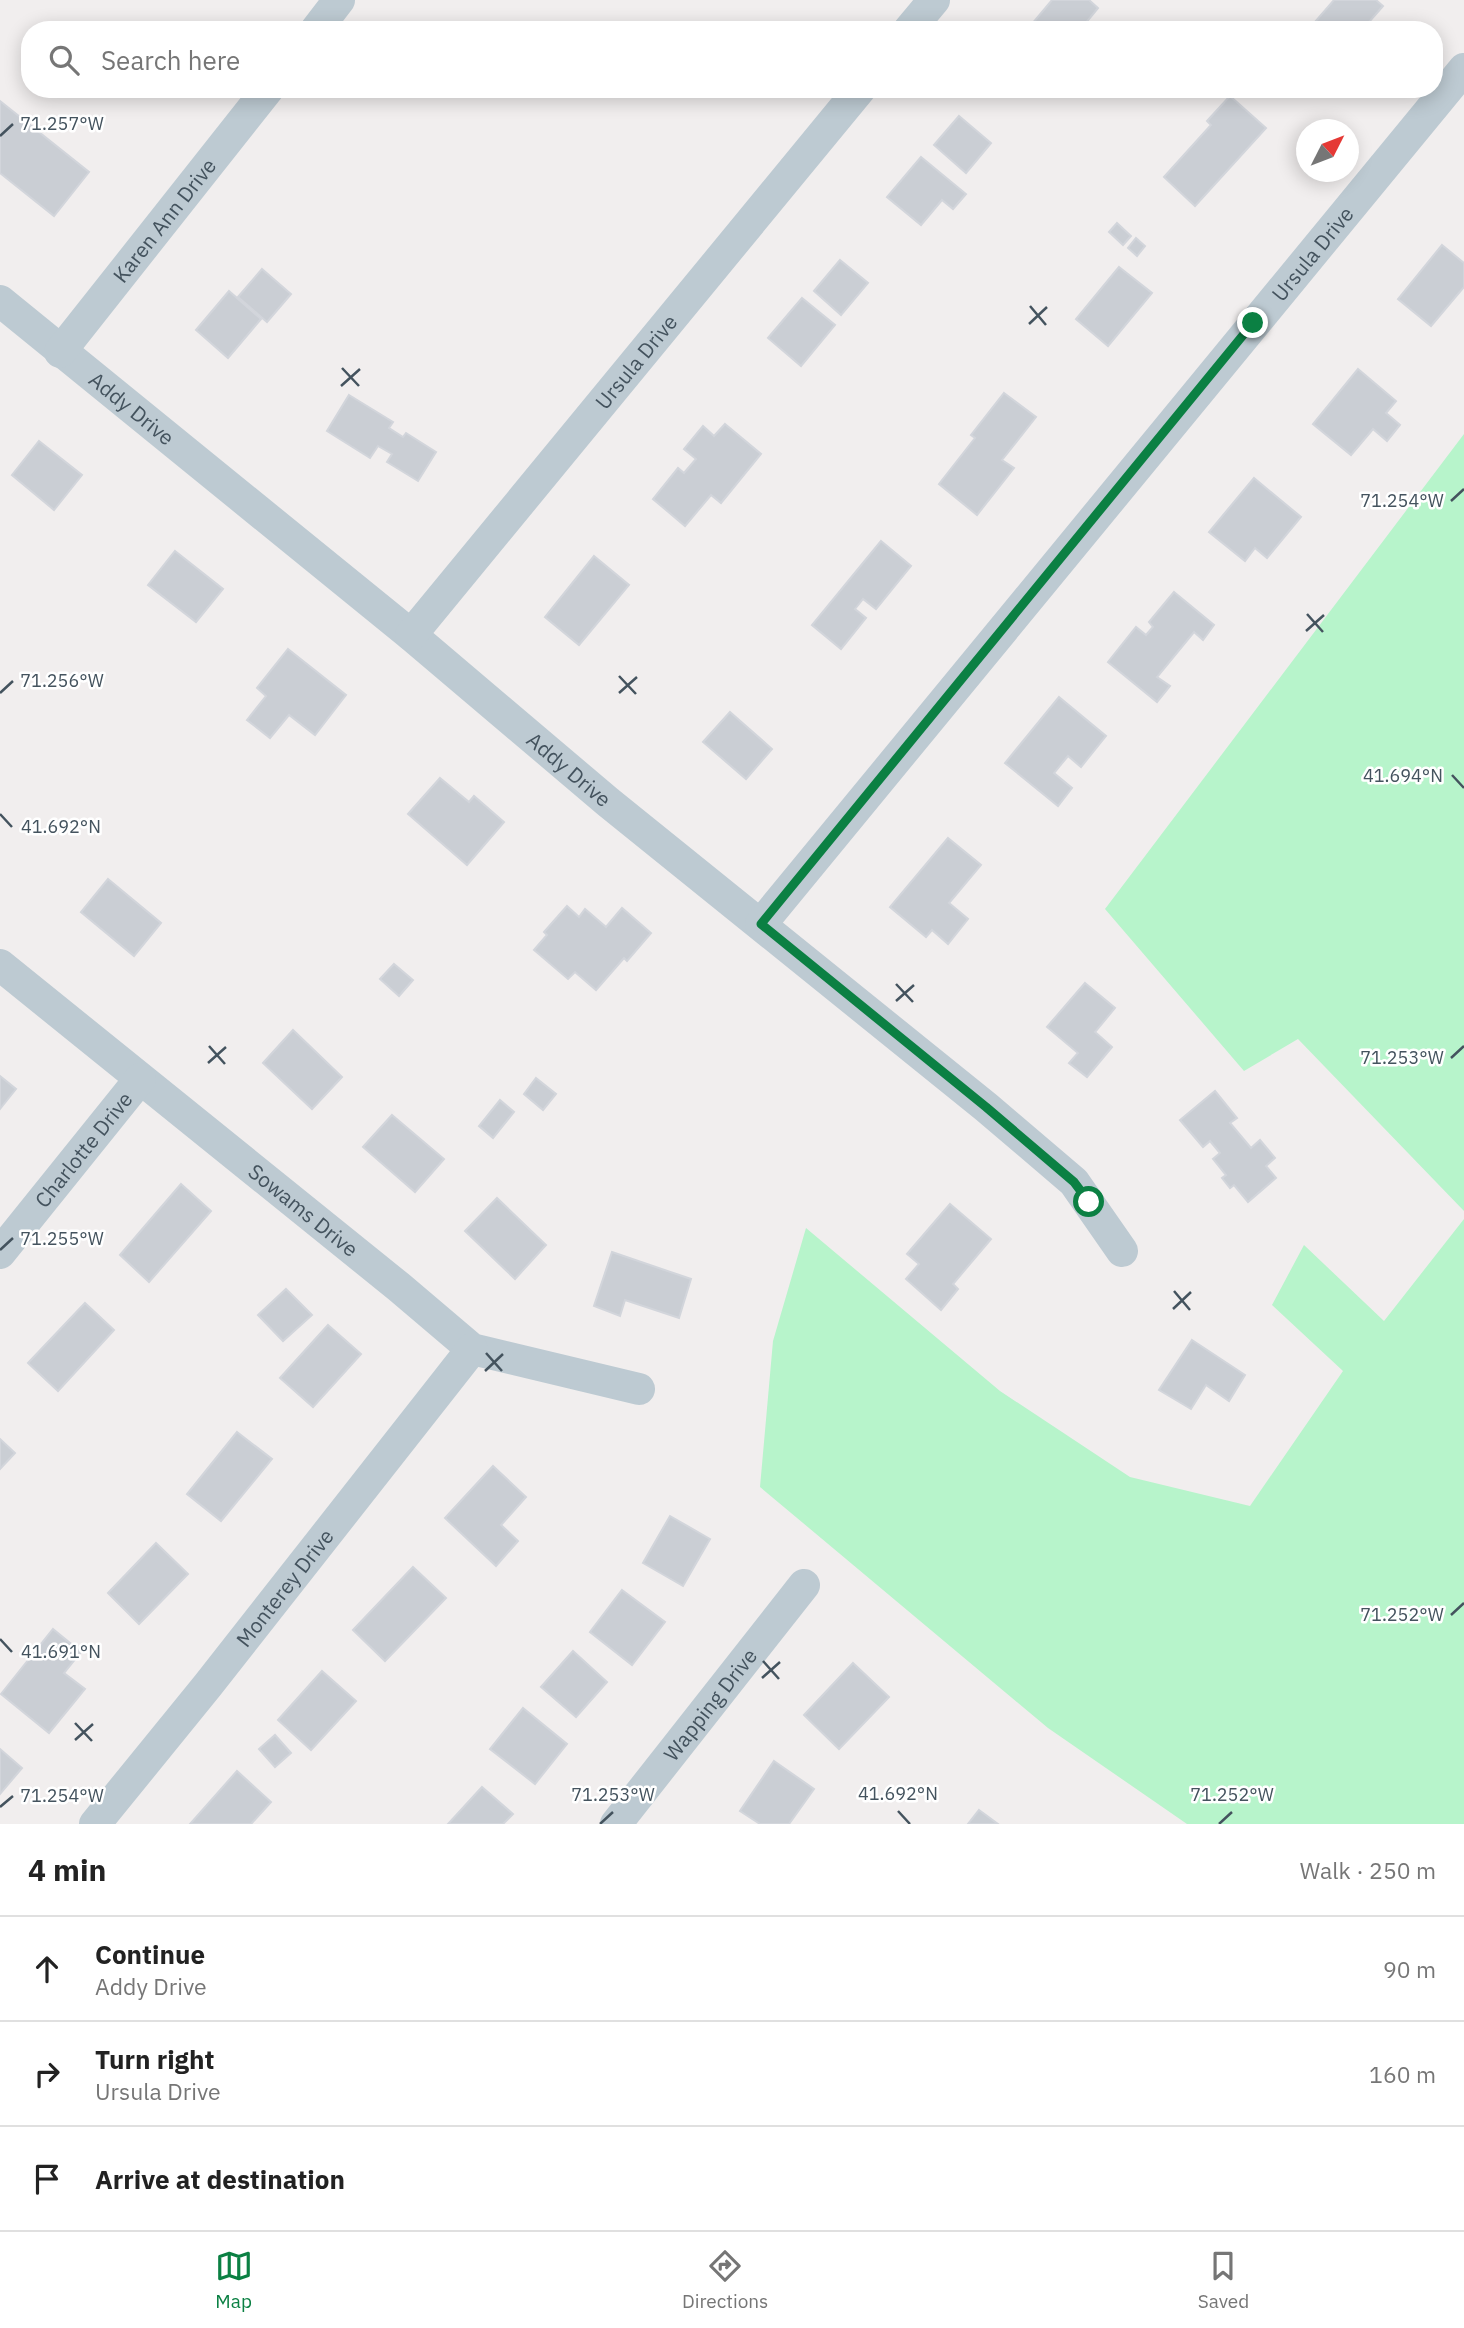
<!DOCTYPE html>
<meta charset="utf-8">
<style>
:root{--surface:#fff;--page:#f6f6f6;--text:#222;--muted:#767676;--line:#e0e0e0;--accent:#0b8043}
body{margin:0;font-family:"IBM Plex Sans",sans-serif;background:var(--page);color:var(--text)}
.compass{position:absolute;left:1296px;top:119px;width:63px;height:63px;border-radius:50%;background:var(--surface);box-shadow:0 4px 18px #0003;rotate:48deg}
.stop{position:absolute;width:21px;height:21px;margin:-16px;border:5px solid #0b8043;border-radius:50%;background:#fff}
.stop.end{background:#0b8043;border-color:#fff;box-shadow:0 2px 7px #0008}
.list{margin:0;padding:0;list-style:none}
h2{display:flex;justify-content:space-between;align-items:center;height:91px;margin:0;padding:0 28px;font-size:30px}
h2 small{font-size:23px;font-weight:400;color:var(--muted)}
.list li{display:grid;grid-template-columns:46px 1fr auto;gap:21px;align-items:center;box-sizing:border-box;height:105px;padding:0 28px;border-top:2px solid var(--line)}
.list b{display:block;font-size:26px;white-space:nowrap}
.list p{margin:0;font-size:23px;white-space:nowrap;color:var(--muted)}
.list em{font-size:23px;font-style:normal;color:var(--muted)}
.icon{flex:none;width:38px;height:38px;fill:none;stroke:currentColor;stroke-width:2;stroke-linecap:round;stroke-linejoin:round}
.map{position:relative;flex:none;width:1464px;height:1824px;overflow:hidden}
.search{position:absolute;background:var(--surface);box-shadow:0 4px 18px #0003;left:21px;right:21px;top:21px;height:77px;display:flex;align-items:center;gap:18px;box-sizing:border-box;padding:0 24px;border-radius:28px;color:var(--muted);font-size:26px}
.sheet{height:406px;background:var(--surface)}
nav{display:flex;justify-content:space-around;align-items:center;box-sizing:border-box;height:98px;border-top:2px solid var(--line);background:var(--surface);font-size:19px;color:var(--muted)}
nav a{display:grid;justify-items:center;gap:4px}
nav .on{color:var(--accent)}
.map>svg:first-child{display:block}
</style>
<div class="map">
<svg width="1464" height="1824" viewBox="0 0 1464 1824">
<rect width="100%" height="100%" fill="#f1eeee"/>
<!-- green -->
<g fill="#b7f4cb">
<path d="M1464,434V1211L1298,1039L1244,1071L1105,909Z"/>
<path d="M1464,1219V1824H1187L1048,1728L760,1487L773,1341L806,1228L1000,1391L1130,1477L1250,1506L1343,1371L1272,1305L1304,1245L1384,1321Z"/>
</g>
<!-- building -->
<g fill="#caced4" stroke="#d2d5db" stroke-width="2">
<path d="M1052,0H1089L1098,8L1080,30H1038L1032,24Z"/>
<path d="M1334,0H1376L1383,6L1362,30H1308Z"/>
<path d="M1230,96L1266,128L1195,206L1164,177L1211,125L1207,121Z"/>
<path d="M0,101L89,172L54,216L0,173Z"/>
<path d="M959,116L991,143L966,173L934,145Z"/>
<path d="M921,157L966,194L953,209L942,200L921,225L887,197Z"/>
<path d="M1117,223L1131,236L1123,245L1109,232Z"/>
<path d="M1136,238L1145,246L1137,256L1128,248Z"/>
<path d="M1442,245L1464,263V287L1431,326L1398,299Z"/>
<path d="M840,260L868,283L841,315L814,291Z"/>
<path d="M1119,267L1152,293L1108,346L1076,319Z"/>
<path d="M262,269L291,294L267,322L238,297Z"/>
<path d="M229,291L261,319L228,358L196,330Z"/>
<path d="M802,298L835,325L801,366L768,338Z"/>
<path d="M1358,369L1396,401L1386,413L1400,425L1387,441L1373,429L1351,455L1313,424Z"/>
<path d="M1004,393L1036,417L1002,460L1014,468L977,515L939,484L975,438L971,435Z"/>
<path d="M349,395L393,422L389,428L403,437L406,433L436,452L418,481L387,462L392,454L378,446L370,458L327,431Z"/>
<path d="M725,424L761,454L721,503L711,495L685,526L653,499L678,468L684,473L696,459L684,449L703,426L714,436Z"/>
<path d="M39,441L82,475L54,510L12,475Z"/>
<path d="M1254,478L1301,517L1267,558L1255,548L1245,561L1209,532Z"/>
<path d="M881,541L911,566L876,609L863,599L855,609L866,618L841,649L812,625Z"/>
<path d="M175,551L223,589L196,622L148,585Z"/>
<path d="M594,556L629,585L579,645L545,617Z"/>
<path d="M1174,592L1214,625L1203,640L1194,632L1157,677L1170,686L1157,702L1108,662L1136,627L1146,635L1153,627L1149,622Z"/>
<path d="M288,649L346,695L315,735L289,715L270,738L247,720L266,696L257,688Z"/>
<path d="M1059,697L1106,736L1081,767L1068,756L1054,773L1072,788L1058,806L1005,763Z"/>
<path d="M730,712L772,749L746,779L703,742Z"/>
<path d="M440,778L469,802L474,796L504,822L467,865L408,814Z"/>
<path d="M948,838L981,865L949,903L968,919L948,944L932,930L926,937L890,907Z"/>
<path d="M108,879L161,923L134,956L81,912Z"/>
<path d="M567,906L579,917L585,909L606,927L622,908L651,933L627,961L624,958L596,990L575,972L568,979L534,950L547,935L544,932Z"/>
<path d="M394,964L413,980L399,996L380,979Z"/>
<path d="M1085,983L1115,1008L1095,1032L1112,1047L1087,1077L1069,1063L1078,1053L1047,1027Z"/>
<path d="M293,1030L342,1077L312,1109L263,1063Z"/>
<path d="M0,1076L16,1089L0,1109Z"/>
<path d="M536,1078L556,1094L543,1110L524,1094Z"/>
<path d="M1215,1091L1237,1118L1230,1123L1251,1148L1260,1140L1275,1158L1266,1166L1276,1178L1248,1202L1234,1185L1230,1188L1222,1178L1226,1175L1213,1159L1220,1153L1210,1141L1203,1147L1180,1120Z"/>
<path d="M500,1100L514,1112L493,1138L479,1126Z"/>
<path d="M392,1115L444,1159L415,1192L363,1147Z"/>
<path d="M181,1184L211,1211L149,1282L120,1255Z"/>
<path d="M497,1198L546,1245L515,1279L465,1231Z"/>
<path d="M950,1204L991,1239L953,1284L958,1289L941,1310L906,1279L919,1264L907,1254Z"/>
<path d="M612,1252L691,1279L679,1318L625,1300L620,1316L594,1306Z"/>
<path d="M286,1289L312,1315L283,1341L258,1315Z"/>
<path d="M85,1303L114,1330L58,1391L28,1363Z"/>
<path d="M328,1325L361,1354L313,1407L280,1378Z"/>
<path d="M1192,1340L1245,1375L1229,1401L1206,1385L1191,1409L1159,1390Z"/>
<path d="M237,1432L272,1459L221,1521L187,1494Z"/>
<path d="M0,1439L15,1453L0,1469Z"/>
<path d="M493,1466L526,1497L501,1525L518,1541L496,1566L445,1518Z"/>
<path d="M670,1516L710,1539L683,1586L643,1563Z"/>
<path d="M156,1543L188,1574L139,1624L108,1593Z"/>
<path d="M413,1567L446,1598L385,1661L353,1630Z"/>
<path d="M622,1590L665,1622L632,1665L590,1632Z"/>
<path d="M53,1629L81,1652L64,1673L85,1689L49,1733L1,1694Z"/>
<path d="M573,1651L607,1682L576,1717L541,1687Z"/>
<path d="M853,1663L889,1697L839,1749L804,1715Z"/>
<path d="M322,1671L356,1701L311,1750L278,1720Z"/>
<path d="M523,1708L567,1744L535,1784L490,1749Z"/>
<path d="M275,1735L291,1753L275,1767L259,1749Z"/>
<path d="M0,1749L22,1768L0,1794Z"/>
<path d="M774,1761L814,1789L789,1824H760L740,1811Z"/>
<path d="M237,1771L271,1802L251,1824H190Z"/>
<path d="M482,1787L513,1814L503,1824H448Z"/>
<path d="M979,1810L998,1824H968Z"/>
</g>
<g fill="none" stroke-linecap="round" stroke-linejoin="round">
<!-- minor -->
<g stroke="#bdcad2" stroke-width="32">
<path d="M316,30L339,0"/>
<path d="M909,30L934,0"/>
<path id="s1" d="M0,301L411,635L608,802L986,1107L1074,1182L1122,1251"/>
<path id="s2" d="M60,352L268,89"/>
<path id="s3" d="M411,635L860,89"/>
<path id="s4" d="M761,924L1464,69"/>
<path id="s5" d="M0,965L399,1287L472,1349L639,1389"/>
<path id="s6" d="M0,1253L140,1079"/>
<path id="s7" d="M95,1824L208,1685L472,1349"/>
<path id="s8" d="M616,1824L804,1585"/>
</g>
</g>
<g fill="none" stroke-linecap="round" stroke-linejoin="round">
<!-- route -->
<path stroke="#0b8043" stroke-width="9" d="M1089,1202L1074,1182L986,1107L761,924L1253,323"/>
</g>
<!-- ticks -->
<path fill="none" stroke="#44535e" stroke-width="2.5" d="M0,136L13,124M1030,306L1046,325M1029,324L1047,307M342,368L359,386M341,386L360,369M1451,501L1464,489M1307,614L1323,632M1306,631L1324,615M619,676L636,694M0,693L13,681M619,693L637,677M1452,775L1464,788M0,814L12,827M896,984L913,1002M896,1001L914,985M209,1046L225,1064M1451,1058L1464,1046M208,1063L226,1047M0,1250L13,1238M1174,1291L1190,1310M1173,1309L1191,1292M486,1353L502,1371M485,1371L503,1354M1451,1615L1464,1603M0,1639L12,1652M763,1661L779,1679M762,1678L780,1662M75,1723L92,1741M75,1740L93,1724M0,1807L13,1796M898,1811L910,1824M600,1824L613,1812M1219,1824L1232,1812"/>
<g text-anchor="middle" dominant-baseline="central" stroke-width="5" stroke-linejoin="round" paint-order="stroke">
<!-- street labels -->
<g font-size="21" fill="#44535e" stroke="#fff">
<text stroke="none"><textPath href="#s2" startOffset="168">Karen Ann Drive</textPath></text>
<text stroke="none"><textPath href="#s4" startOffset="868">Ursula Drive</textPath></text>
<text stroke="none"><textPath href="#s3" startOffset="354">Ursula Drive</textPath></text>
<text stroke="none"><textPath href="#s1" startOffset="170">Addy Drive</textPath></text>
<text stroke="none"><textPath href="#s1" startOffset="737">Addy Drive</textPath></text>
<text stroke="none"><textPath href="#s6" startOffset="133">Charlotte Drive</textPath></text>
<text stroke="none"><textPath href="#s5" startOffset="390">Sowams Drive</textPath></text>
<text stroke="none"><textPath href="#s7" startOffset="303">Monterey Drive</textPath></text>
<text stroke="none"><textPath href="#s8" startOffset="152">Wapping Drive</textPath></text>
</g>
</g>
<g font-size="18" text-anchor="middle" fill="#44535e" stroke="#fff" stroke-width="5" stroke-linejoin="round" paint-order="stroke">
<text x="62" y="130">71.257°W</text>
<text x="1402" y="507">71.254°W</text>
<text x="62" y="687">71.256°W</text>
<text x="1403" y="782">41.694°N</text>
<text x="61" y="833">41.692°N</text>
<text x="1402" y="1064">71.253°W</text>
<text x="62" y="1245">71.255°W</text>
<text x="1402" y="1621">71.252°W</text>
<text x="61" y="1658">41.691°N</text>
<text x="898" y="1800">41.692°N</text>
<text x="613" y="1801">71.253°W</text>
<text x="1232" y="1801">71.252°W</text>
<text x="62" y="1802">71.254°W</text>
</g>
</svg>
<svg class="compass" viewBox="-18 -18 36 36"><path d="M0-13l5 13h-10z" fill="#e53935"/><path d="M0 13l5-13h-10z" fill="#767676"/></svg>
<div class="stop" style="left:1089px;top:1202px"></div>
<div class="stop end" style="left:1253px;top:323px"></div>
<div class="search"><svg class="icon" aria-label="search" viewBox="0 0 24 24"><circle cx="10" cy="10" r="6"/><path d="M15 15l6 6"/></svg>Search here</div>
</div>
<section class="sheet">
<h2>4 min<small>Walk · 250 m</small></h2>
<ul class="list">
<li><svg class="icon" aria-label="ahead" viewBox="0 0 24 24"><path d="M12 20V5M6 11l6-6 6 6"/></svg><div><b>Continue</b><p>Addy Drive</p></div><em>90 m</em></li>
<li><svg class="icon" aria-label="right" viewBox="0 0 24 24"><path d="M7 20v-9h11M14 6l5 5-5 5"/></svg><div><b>Turn right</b><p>Ursula Drive</p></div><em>160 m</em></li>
<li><svg class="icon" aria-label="arrive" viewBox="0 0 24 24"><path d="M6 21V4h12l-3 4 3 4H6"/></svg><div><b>Arrive at destination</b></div></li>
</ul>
</section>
<nav>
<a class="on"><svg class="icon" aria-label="map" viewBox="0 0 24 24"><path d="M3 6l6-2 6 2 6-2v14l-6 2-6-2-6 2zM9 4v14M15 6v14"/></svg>Map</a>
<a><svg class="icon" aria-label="directions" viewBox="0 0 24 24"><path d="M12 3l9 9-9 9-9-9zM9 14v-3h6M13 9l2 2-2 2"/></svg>Directions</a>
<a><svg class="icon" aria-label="saved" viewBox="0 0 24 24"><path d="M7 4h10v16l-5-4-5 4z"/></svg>Saved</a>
</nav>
